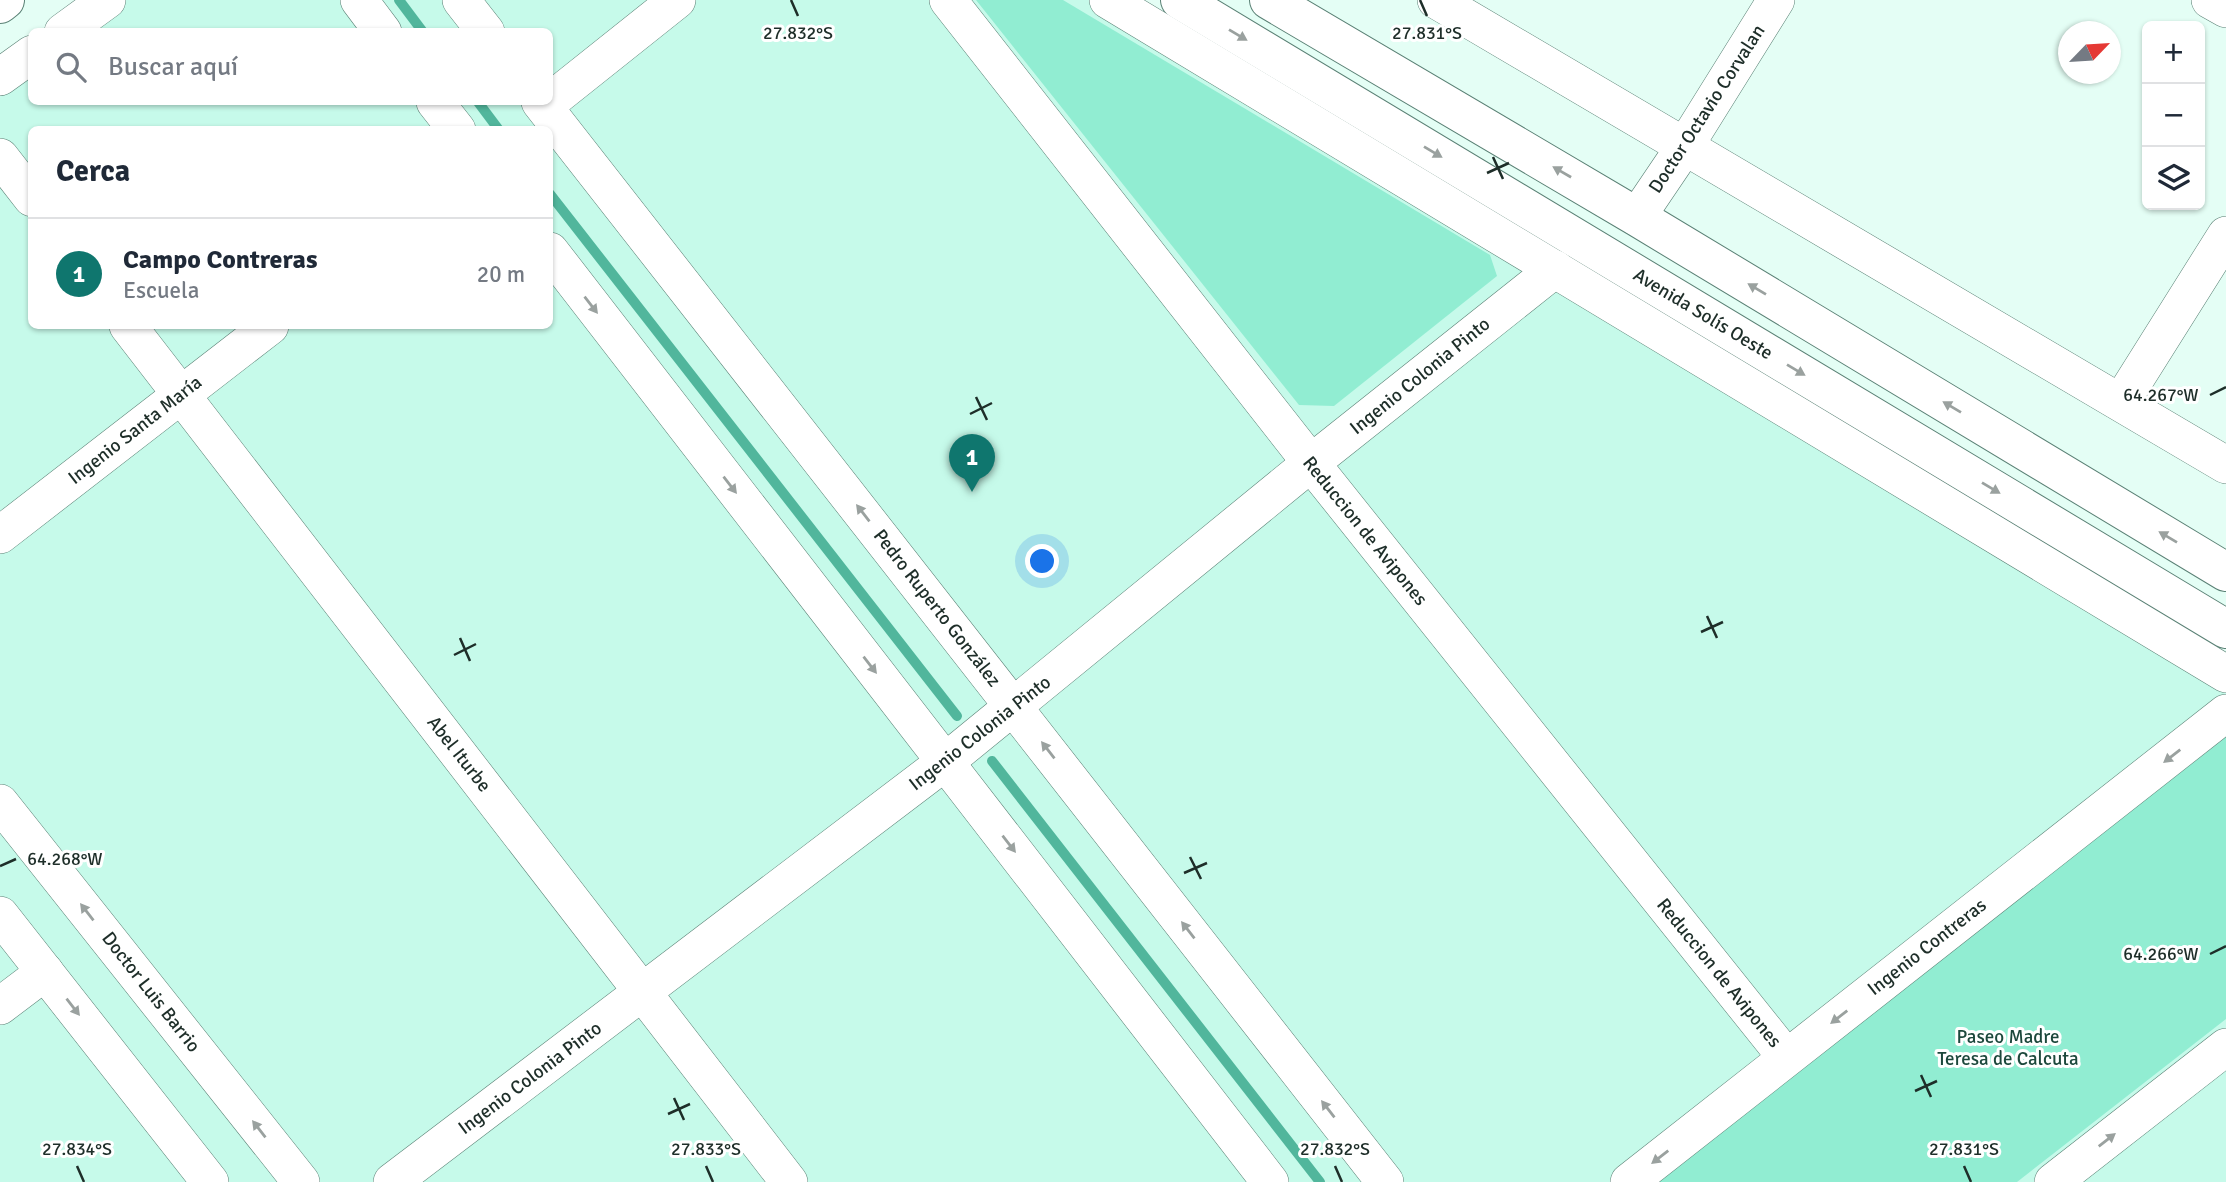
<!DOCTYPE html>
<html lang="es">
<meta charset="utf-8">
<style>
:root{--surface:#fff;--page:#f6f6f7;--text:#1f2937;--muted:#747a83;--line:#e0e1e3;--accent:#0f766e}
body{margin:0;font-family:Signika,sans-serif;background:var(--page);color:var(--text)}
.controls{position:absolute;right:21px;top:21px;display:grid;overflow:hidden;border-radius:10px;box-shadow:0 2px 5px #0004}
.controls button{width:63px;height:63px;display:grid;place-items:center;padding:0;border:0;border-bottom:2px solid var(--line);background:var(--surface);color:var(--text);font:35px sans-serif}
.compass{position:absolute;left:2058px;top:21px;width:63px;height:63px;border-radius:50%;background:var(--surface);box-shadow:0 2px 5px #0004;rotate:65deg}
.you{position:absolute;left:1043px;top:562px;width:24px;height:24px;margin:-18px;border:5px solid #fff;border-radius:50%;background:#1a73e8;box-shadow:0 0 0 10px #1a73e833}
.badge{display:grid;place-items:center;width:46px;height:46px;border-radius:50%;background:var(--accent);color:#fff;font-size:23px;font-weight:700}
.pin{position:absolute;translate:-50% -58px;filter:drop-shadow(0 2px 4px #0008)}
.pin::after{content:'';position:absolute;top:37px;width:24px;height:21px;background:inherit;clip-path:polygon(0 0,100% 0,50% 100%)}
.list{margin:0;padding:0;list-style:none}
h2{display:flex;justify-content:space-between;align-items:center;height:91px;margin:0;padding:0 28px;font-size:30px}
h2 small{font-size:23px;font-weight:400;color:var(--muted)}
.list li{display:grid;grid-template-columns:46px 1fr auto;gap:21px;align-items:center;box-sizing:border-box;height:112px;padding:0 28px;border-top:2px solid var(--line)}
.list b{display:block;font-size:26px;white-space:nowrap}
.list p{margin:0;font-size:23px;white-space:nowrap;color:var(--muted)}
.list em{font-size:23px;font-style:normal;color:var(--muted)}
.icon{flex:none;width:38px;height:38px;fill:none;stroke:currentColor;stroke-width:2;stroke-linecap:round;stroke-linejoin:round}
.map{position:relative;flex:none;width:2226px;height:1182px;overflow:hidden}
.search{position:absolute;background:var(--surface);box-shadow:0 2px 5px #0004;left:28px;top:28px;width:525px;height:77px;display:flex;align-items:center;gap:18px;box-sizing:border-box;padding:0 24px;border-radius:10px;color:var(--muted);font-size:26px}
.panel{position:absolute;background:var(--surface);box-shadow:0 2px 5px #0004;left:28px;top:126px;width:525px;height:203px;border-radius:10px}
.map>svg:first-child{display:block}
</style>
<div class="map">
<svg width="2226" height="1182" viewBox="0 0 2226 1182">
<rect width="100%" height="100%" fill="#e4fef5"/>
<!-- built -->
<path fill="#c6faea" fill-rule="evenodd" d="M114,0H1113L2226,658V1182H0V82L31,60L32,102H550V32L70,31ZM32,130H550V326H32Z"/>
<!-- green -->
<g fill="#91edd2">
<path d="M976,0H1063L1490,255L1497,276L1334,406L1299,405Z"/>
<path d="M2226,737V1019L2017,1182H1654Z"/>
</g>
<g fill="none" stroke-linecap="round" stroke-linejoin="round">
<!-- stream -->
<g stroke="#51b69c" stroke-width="10">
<path d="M399,0L423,32"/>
<path d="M478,102L499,130"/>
<path d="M550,194L957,716"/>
<path d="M992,761L1320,1182"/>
</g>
<defs>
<g id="street">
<path d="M359,0L383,32"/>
<path d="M461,0L486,32"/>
<path d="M948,0L1311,463L1786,1057"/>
<path d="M1108,0L2226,674"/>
<path d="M1436,0L2226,465"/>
<path d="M2210,0L2226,9"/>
<path d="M63,32L107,0"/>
<path d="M0,77L32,54"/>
<path d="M435,102L457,130"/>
<path d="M540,102L1385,1182"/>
<path d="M544,106L677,0"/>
<path d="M0,157L32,198"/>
<path d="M1637,217L1685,146L1776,0"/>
<path d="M550,251L1270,1182"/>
<path d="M128,326L789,1182"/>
<path d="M2121,402L2226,235"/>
<path d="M0,535L270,326"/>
<path d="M0,803L301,1182"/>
<path d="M0,915L210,1182"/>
<path d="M0,1006L45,972"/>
<path d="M392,1182L945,762L1311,463L1555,269"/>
<path d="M1629,1182L2226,713"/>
<path d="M2053,1182L2226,1047"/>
</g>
<g id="secondary">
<path d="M1180,0L2226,629"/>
<path d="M1269,0L1637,217L2226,572"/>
<path d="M0,4L5,0"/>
</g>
</defs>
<!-- street casing -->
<use href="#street" stroke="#5a8175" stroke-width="38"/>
<!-- secondary casing -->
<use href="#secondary" stroke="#5a8175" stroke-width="40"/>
<!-- street -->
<use href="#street" stroke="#fff" stroke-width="37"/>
<!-- secondary -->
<use href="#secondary" stroke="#fff" stroke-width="38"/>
</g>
<!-- one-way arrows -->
<defs><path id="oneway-solid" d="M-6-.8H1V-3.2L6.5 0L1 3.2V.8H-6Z" transform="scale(1.75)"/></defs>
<g fill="#9aa19f">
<use href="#oneway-solid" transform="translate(1238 35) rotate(31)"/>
<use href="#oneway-solid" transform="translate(1433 152) rotate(31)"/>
<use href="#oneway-solid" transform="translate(1562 172) rotate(-150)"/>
<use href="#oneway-solid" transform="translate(1757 289) rotate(-149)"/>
<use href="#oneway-solid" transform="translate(591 305) rotate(52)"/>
<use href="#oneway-solid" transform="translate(1796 370) rotate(31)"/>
<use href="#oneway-solid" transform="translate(1952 407) rotate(-149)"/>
<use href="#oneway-solid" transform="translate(730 485) rotate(52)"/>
<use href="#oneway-solid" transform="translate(1991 488) rotate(31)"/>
<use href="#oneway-solid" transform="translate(863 513) rotate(-128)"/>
<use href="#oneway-solid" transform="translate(2168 537) rotate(-149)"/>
<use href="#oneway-solid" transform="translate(870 665) rotate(52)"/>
<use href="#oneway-solid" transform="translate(1048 750) rotate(-128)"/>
<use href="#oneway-solid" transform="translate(2172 756) rotate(142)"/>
<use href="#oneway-solid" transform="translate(1009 844) rotate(52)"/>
<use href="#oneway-solid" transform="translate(87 912) rotate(-128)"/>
<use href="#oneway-solid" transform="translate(1188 930) rotate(-128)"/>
<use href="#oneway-solid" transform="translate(73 1007) rotate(52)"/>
<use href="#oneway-solid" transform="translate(1839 1017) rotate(142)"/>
<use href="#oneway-solid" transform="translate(1328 1109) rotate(-128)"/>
<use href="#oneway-solid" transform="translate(259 1129) rotate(-128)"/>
<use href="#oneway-solid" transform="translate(2107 1140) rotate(-38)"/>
<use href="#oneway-solid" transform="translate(1660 1157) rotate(142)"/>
</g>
<!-- ticks -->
<path fill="none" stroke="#1e2e29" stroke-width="2.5" d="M791,0L798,16M1420,0L1427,16M1493,157L1503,179M1487,173L1509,163M2210,395L2226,387M976,397L987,420M970,414L992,403M1707,616L1717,638M1701,632L1723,622M460,638L470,661M454,655L476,644M1190,857L1201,879M0,866L16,859M1184,873L1207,863M2210,954L2226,946M1921,1075L1931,1097M1915,1091L1937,1081M674,1098L684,1120M668,1114L690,1104M77,1166L84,1182M706,1166L713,1182M1335,1166L1342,1182M1964,1166L1971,1182"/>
<g text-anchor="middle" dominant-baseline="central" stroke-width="6" stroke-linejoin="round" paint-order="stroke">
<!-- street labels -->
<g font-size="19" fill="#1e2e29" stroke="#fff">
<text transform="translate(1707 109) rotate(-57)">Doctor Octavio Corvalan</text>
<text transform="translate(1703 314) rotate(31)">Avenida Solís Oeste</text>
<text transform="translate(1420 376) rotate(-39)">Ingenio Colonia Pinto</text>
<text transform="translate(135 430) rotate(-38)">Ingenio Santa María</text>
<text transform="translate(1365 531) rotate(51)">Reduccion de Avipones</text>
<text transform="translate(937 608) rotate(52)">Pedro Ruperto González</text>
<text transform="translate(980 733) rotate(-38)">Ingenio Colonia Pinto</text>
<text transform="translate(459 754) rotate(52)">Abel Iturbe</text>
<text transform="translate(1927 947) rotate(-38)">Ingenio Contreras</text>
<text transform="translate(1719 973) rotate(51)">Reduccion de Avipones</text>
<text transform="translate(151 992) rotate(52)">Doctor Luis Barrio</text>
<text transform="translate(530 1078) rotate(-37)">Ingenio Colonia Pinto</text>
</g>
<!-- park labels -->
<g font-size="19" fill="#1c483c" stroke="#fff">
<text x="2008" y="1037">Paseo Madre<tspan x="2008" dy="22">Teresa de Calcuta</tspan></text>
</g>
</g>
<g font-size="18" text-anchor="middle" fill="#1e2e29" stroke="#fff" stroke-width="6" stroke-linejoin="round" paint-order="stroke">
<text x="798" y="39">27.832°S</text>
<text x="1427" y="39">27.831°S</text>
<text x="2161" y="401">64.267°W</text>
<text x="65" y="865">64.268°W</text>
<text x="2161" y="960">64.266°W</text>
<text x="77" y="1155">27.834°S</text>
<text x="706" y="1155">27.833°S</text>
<text x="1335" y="1155">27.832°S</text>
<text x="1964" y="1155">27.831°S</text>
</g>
</svg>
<div class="controls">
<button>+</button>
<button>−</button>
<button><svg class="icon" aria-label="layers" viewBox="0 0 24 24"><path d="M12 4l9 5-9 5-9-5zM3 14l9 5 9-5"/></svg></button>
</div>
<svg class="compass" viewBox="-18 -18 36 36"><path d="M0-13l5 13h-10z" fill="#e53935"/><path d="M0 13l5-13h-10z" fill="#747a83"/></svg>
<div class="you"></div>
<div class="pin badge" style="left:972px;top:492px">1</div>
<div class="search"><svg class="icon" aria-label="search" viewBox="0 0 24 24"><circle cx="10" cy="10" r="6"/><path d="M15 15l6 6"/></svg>Buscar aquí</div>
<section class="panel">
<h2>Cerca<small></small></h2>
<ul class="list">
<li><span class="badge">1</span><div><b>Campo Contreras</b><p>Escuela</p></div><em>20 m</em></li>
</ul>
</section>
</div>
